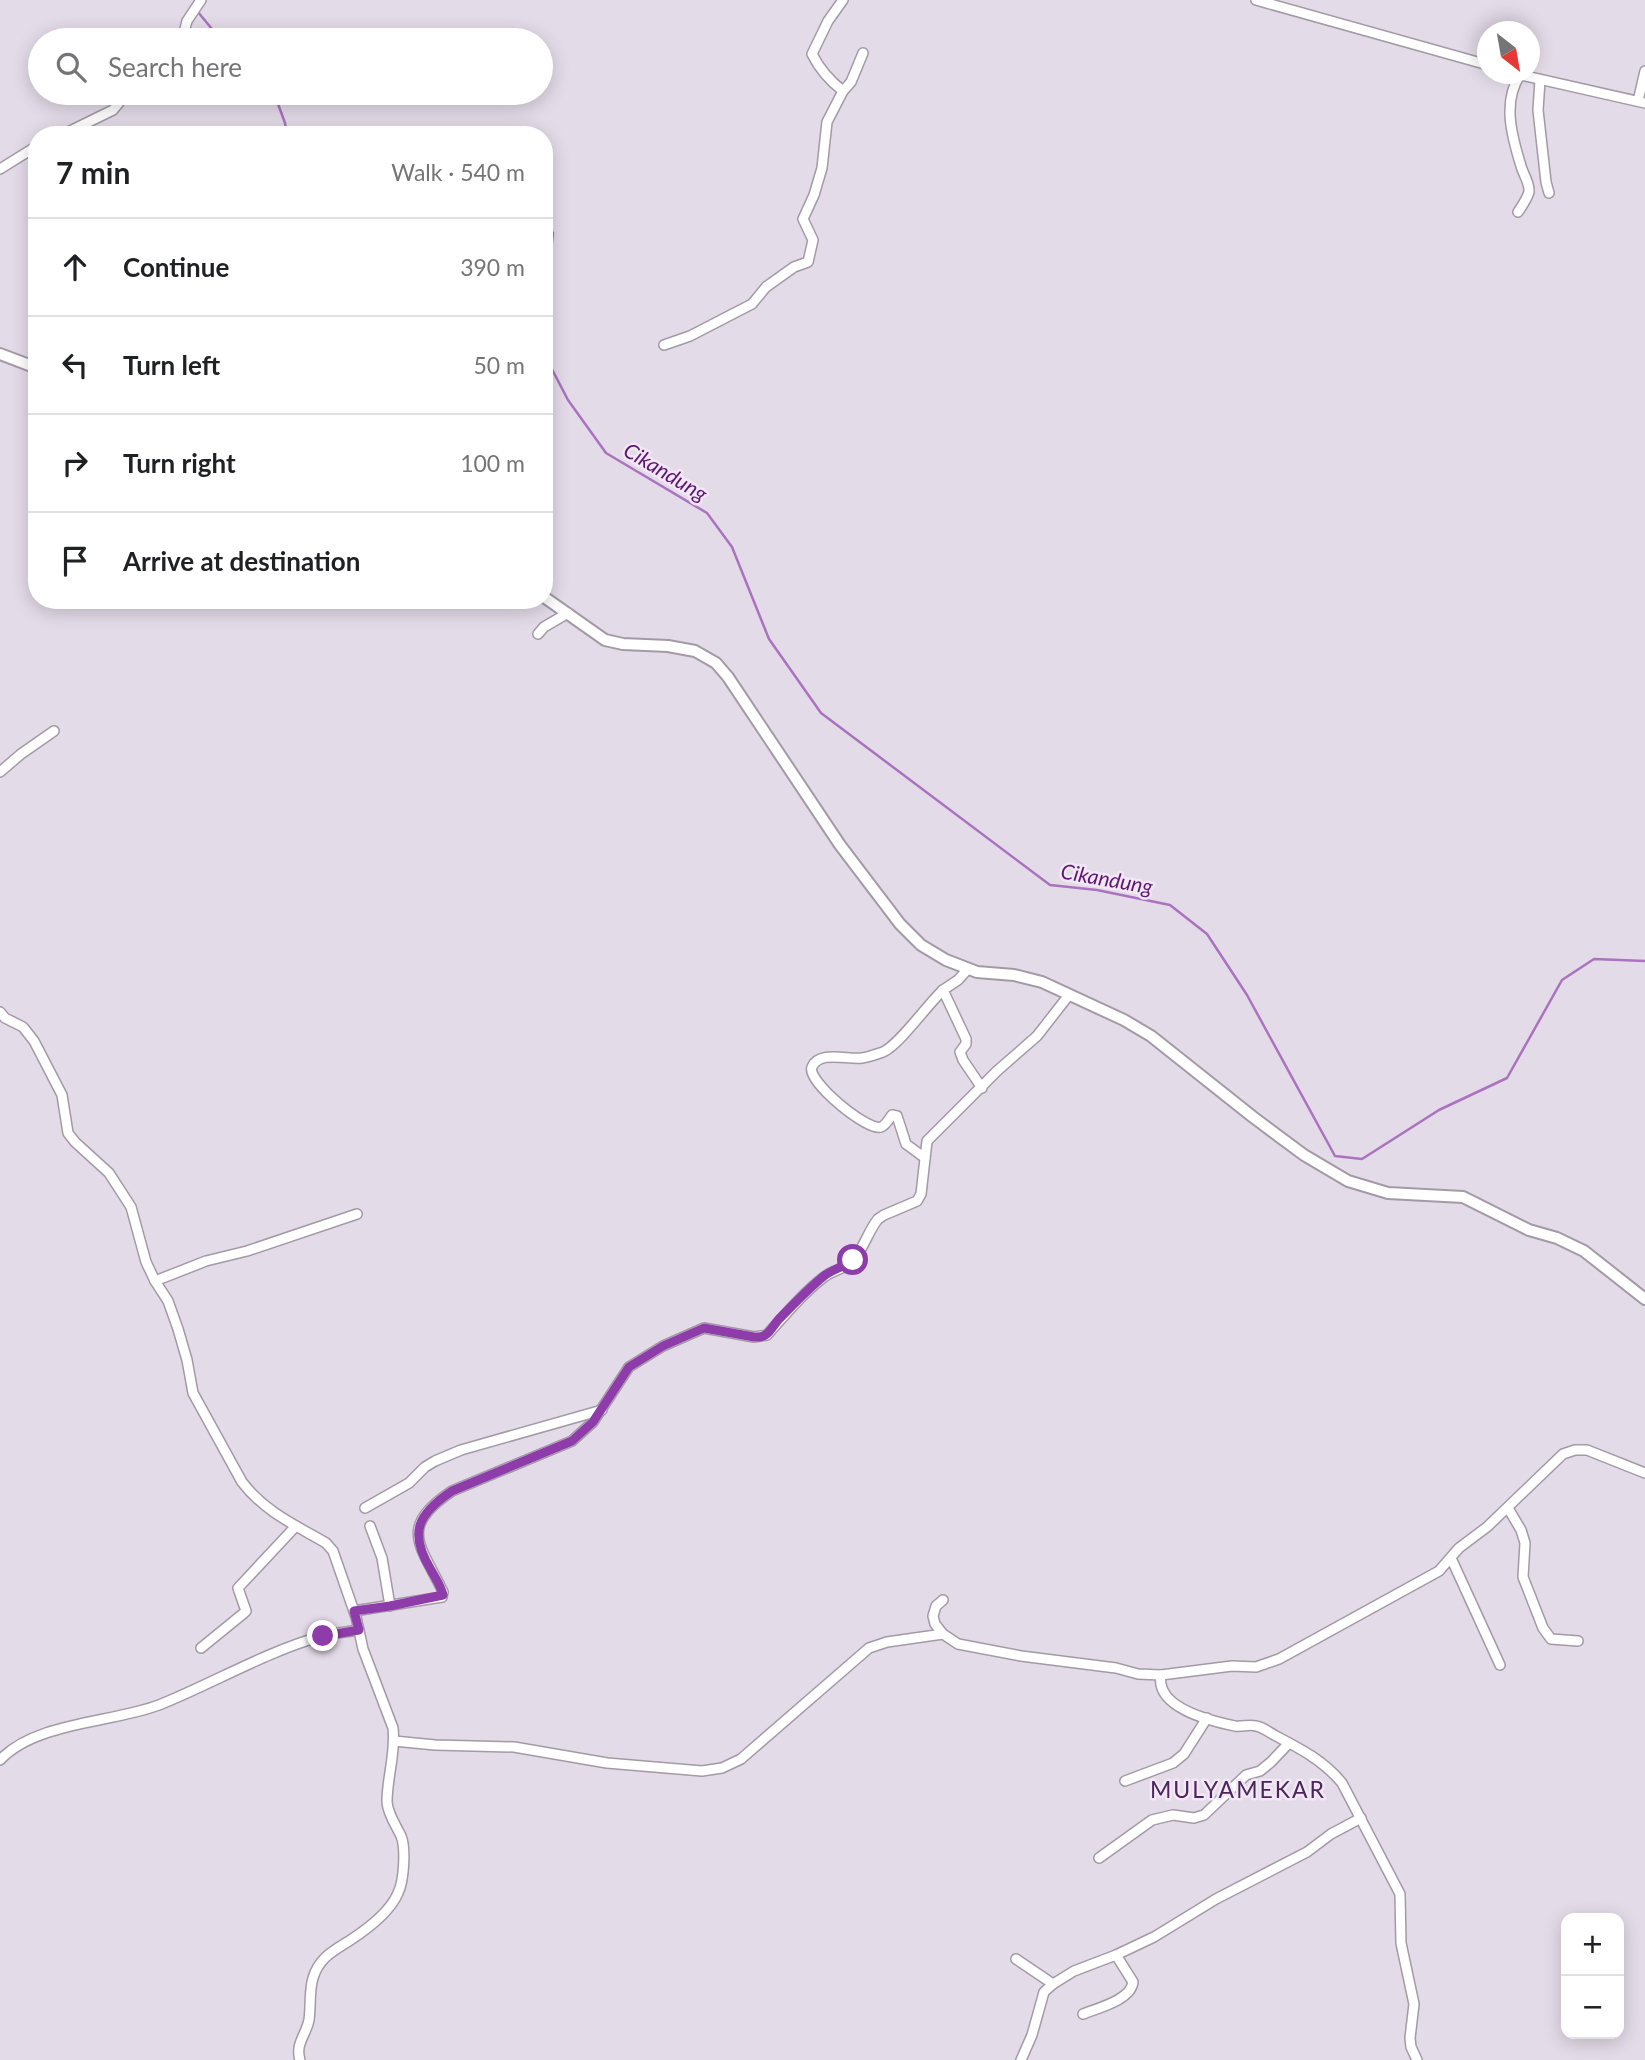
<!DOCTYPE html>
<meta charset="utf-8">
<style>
:root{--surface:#fff;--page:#f6f6f6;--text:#202124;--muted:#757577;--line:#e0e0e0}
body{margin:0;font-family:Lato,sans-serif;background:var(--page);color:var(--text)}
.controls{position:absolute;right:21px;bottom:21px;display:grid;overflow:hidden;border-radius:14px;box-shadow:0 4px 18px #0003}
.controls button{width:63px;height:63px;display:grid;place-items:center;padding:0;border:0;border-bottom:2px solid var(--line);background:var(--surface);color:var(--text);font:35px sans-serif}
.compass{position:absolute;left:1477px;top:21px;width:63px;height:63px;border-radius:50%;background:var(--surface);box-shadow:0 4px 18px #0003;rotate:149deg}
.stop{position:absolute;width:21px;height:21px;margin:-16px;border:5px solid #8f3cab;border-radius:50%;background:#fff}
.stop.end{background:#8f3cab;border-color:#fff;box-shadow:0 2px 7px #0008}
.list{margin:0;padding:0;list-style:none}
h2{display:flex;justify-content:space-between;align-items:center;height:91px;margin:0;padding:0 28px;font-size:30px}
h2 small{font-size:23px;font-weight:400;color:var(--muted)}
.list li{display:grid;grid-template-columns:46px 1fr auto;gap:21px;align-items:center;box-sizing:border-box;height:98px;padding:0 28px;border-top:2px solid var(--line)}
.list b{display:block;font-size:26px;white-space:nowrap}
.list em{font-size:23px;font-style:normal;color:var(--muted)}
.icon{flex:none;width:38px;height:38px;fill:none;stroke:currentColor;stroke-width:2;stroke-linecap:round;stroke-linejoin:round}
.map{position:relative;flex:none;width:1645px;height:2060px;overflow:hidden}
.search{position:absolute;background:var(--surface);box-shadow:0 4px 18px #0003;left:28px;top:28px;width:525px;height:77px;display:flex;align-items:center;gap:18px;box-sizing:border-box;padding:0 24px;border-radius:38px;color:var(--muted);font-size:26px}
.panel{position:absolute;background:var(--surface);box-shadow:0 4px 18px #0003;left:28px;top:126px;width:525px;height:483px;border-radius:28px}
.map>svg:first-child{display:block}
</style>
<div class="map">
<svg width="1645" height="2060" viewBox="0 0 1645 2060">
<rect width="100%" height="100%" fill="#e4dbe8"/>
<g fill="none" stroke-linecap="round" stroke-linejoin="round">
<!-- stream -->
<g stroke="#aa72bf" stroke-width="2.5">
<path d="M198,12L221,40"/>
<path d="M274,93L285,123L287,135"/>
<path d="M544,220L553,233L544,309"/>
<path d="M544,354L568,400L606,453L707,513L732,547L769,639L821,713L1050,885L1097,890L1170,905L1207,934L1247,995L1335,1156L1362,1159L1439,1110L1507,1078L1562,980L1594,959L1645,961"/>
</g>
<defs>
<g id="minor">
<path d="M1256,0L1488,65"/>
<path d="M182,40L187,21L201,0"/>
<path d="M1517,74L1645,103"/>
<path d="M1540,80L1538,110L1546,182L1549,193"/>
<path d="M843,91L851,82L863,53"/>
<path d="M1638,101L1645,71"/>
<path d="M62,135L113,110L127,93"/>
<path d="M0,169L37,146"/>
<path d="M1518,212C1522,206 1527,199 1529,192C1530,183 1523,174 1521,166C1512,137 1502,102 1520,75"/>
<path d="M664,345L690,336L752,304L766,287L794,267L808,262L813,240L803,219L814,195L822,168L827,122L843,91C830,81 819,68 812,54L828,21L843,0"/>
<path d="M538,634L544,627L568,613"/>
<path d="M0,772L21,754L54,731"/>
<path d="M968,969L958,980L943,990L966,1039V1044L960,1052L963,1060L982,1088"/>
<path d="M0,1012L5,1018L23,1027L34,1041L62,1095L68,1133L75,1142L109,1173L131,1207L146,1262L155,1281L168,1301L178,1329L187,1360L193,1393L242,1482C264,1511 295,1525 326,1543L333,1551L356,1617L363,1649L393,1728C396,1753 387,1777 387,1802C388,1815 396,1825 401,1836C406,1848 404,1881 398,1893C390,1912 366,1930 349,1941C333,1951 319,1958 313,1978C309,1991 311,2006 309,2020C306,2035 295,2044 300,2060"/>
<path d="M925,1158L906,1144L897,1116L892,1115C890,1118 885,1126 881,1127C868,1132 806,1081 812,1067C819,1050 848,1060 862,1058C869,1057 877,1054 883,1052C899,1045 928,1004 943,990"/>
<path d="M155,1281L206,1261L247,1251L357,1214"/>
<path d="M365,1508L409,1483L425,1467L435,1461L461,1450L602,1410"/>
<path d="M1508,1508L1521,1530L1525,1543L1523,1577L1543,1628L1551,1639L1578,1641"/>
<path d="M370,1526L382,1558L390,1606"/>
<path d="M1451,1558L1500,1665"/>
<path d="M943,1600L936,1606L933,1616L935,1624L943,1634L958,1644L1021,1656L1116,1668L1138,1674L1161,1675L1232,1666L1256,1667L1279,1659L1439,1571L1459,1548L1487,1527L1563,1454L1575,1450H1587L1645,1473"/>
<path d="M354,1611L442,1597L443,1592C421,1545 397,1528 452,1491L572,1441L593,1422L629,1367L663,1346L704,1328L754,1337L767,1335C785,1315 802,1294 824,1277C833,1270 845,1269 852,1261C864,1249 868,1231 878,1219L884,1215L917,1201L921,1194L927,1141L997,1071L1037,1036L1069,995"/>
<path d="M201,1648L244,1613L246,1611L238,1588L296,1526"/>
<path d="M1161,1675C1155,1708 1211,1721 1235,1726C1242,1727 1250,1724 1256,1726C1263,1727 1270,1733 1276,1736C1301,1749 1324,1761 1342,1783L1400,1894L1401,1943L1414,2004L1410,2038L1411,2047L1417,2060"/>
<path d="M394,1741L435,1745L514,1747L607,1763L702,1771L722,1768L741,1759L869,1648L887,1642L943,1634"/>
<path d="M0,1760C36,1722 111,1723 159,1705C214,1683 265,1652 322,1636C334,1633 347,1632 359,1630"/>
<path d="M1125,1781L1173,1763L1184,1754L1207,1718"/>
<path d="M1099,1858L1152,1820L1173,1815L1194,1818L1204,1815L1246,1775L1260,1771L1271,1762L1289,1743"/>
<path d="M1016,1959L1053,1984"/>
<path d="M1083,2014C1098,2008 1131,2000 1133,1982L1116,1955"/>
<path d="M1021,2060L1032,2035L1044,1992L1053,1984L1074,1971L1116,1955L1154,1937L1216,1899L1307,1852L1331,1834L1361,1818"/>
</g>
<g id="tertiary">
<path d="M0,354L37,368"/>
<path d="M544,597L605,640L623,644L668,646L695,651L716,663L728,677L840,845L900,924L921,945L946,960L977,972L1014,975L1042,982L1124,1020L1151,1036L1253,1117L1304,1155L1348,1181L1388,1193L1463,1197L1529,1230L1557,1238L1584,1251L1645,1299"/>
</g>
</defs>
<!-- minor casing -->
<use href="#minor" stroke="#a39aa6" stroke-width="12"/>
<!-- tertiary casing -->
<use href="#tertiary" stroke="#a39aa6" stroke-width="14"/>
<!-- minor -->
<use href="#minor" stroke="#fff" stroke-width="9"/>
<!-- tertiary -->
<use href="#tertiary" stroke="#fff" stroke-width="10"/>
</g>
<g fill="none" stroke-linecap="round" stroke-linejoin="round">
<!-- route -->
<path stroke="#8f3cab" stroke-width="9" d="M323,1636L359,1630L354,1611L390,1606L443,1595C441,1586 436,1579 431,1570C408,1532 418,1514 452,1491L572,1441L593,1422L629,1367L663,1346L704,1328L754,1337C769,1338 770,1329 779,1319C793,1305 808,1289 824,1276C833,1269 844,1267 853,1260"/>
</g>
<g text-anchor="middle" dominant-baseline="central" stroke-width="5" stroke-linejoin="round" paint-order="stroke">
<!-- water labels -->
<g font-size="21" font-style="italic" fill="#5e1575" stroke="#f2e8f5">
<text transform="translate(666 471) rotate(31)">Cikandung</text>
<text transform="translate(1107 878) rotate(10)">Cikandung</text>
</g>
<!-- quarter labels -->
<g font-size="23" letter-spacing="2" fill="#4c255a" stroke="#f2e8f5">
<text x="1238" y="1789">MULYAMEKAR</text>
</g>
</g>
</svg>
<div class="controls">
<button>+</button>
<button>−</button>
</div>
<svg class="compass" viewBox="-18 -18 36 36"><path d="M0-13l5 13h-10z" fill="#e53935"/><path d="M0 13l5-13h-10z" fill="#757577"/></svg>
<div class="stop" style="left:853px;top:1260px"></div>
<div class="stop end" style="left:323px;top:1636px"></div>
<div class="search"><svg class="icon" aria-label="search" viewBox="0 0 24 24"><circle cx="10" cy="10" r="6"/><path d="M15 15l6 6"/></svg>Search here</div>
<section class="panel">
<h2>7 min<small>Walk · 540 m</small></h2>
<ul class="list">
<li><svg class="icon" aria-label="ahead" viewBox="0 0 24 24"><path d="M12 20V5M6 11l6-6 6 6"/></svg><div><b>Continue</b></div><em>390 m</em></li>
<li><svg class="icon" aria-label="left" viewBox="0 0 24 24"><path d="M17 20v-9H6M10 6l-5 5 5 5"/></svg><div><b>Turn left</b></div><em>50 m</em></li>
<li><svg class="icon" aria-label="right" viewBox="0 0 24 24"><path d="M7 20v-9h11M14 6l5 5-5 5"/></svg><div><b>Turn right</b></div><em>100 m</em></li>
<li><svg class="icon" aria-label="arrive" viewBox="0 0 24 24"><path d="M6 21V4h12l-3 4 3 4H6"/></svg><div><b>Arrive at destination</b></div></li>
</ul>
</section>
</div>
